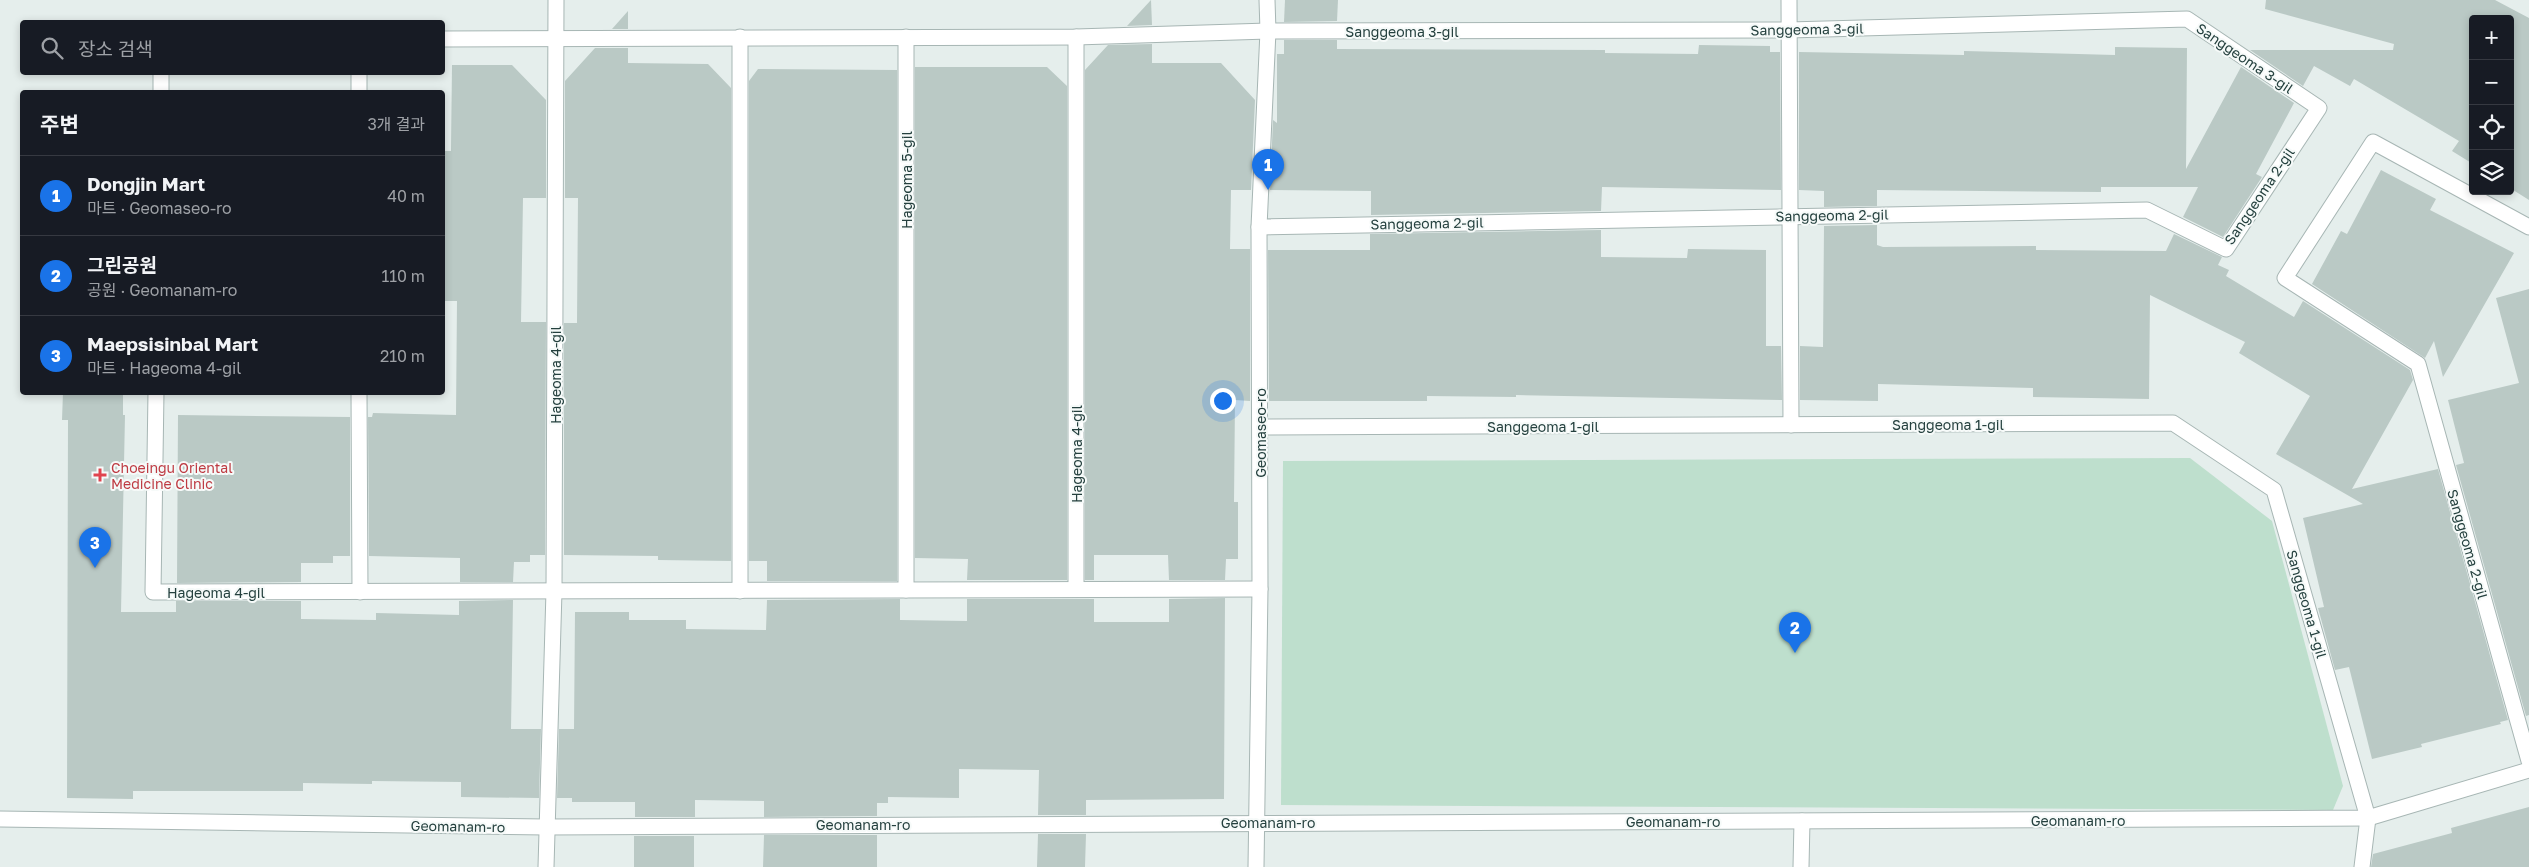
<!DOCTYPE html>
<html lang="ko">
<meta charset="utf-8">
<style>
:root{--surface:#171b24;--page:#242831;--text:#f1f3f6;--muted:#9ea1a6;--line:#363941;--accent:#1a73e8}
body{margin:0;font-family:"Golos Text","Noto Sans KR",sans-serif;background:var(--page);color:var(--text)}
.controls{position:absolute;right:15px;top:15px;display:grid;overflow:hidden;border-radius:5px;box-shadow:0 2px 8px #0003}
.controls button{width:45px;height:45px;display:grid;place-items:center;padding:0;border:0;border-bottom:1px solid var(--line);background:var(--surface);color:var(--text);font:25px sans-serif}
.you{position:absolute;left:1222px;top:400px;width:18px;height:18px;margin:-12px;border:4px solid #fff;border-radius:50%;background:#1a73e8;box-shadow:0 0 0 8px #1a73e833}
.badge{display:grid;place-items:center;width:32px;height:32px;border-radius:50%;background:var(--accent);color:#fff;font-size:16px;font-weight:700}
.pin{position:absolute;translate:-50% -41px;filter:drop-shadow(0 1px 2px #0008)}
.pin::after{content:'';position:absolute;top:26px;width:18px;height:15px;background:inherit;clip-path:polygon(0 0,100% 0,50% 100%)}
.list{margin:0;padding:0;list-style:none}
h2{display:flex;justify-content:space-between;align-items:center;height:65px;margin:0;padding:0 20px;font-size:21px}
h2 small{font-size:16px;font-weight:400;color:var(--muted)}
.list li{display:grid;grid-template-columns:32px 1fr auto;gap:15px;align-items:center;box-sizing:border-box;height:80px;padding:0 20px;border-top:1px solid var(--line)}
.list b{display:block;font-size:19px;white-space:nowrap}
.list p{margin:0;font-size:16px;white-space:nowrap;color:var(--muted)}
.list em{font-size:16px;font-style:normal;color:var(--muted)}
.icon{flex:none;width:28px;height:28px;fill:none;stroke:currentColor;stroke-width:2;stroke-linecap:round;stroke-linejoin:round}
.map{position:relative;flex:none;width:2529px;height:867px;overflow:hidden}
.search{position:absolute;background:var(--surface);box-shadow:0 2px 8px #0003;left:20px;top:20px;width:425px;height:55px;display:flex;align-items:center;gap:12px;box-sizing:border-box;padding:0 18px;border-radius:5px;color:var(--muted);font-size:19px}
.panel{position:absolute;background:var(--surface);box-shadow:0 2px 8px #0003;left:20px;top:90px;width:425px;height:305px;border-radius:5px}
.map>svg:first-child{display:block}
</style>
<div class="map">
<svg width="2529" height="867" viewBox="0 0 2529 867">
<rect width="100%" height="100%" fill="#e5eeec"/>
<!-- green -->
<path fill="#bedfcd" d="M2190,458L2272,521L2343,786L2333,810L1281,805L1283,461Z"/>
<!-- building -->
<g fill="#bac9c5">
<path d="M1151,0L1152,25L1127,26Z"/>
<path d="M1285,0H1338L1337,21L1284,22Z"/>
<path d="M2266,0H2495L2529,18V200L2510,188V19H2473V164L2452,151L2459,141L2354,79L2350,86L2314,66L2303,86L2250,50H2393L2394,44L2265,9Z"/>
<path d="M628,11V29H612Z"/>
<path d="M1284,40H1337V49L1605,50V53L1698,54L1699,45L1770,46V52H1780L1781,190L1602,187L1601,211L1371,215V191L1270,190L1273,120L1277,123V54H1284Z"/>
<path d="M1152,44V63H1221L1255,100L1251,190H1231L1230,249H1250V401L1235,400L1234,502H1238V559H1226L1225,580H1169L1168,555H1094V580H1085V70L1108,45Z"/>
<path d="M2115,47L2187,48L2186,169L2241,67L2294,103L2256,174L2262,177L2223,237L2183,217L2198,187H2101V192L1877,190V206L1824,207V191L1799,190V52L1964,55V51L2115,55Z"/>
<path d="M595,48H628V63L708,64L731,88V561L658,560V556L564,555V323H577L578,198H565V81Z"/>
<path d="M452,65H512L546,100V198H523L521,322H546L545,555H530V562H514L513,582H460V558L369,556L368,417H372L373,413L456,415L457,301H442V151H451Z"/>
<path d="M915,67H1047L1067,86V580H967L968,559L915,558Z"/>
<path d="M758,69L897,70V581H767V561H749V81Z"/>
<path d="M2381,170L2436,199L2430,210L2514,253L2443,377L2434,341L2425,358L2312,284L2341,231L2347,234Z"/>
<path d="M1877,225V245L1883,247L2036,246V250L2166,251L2174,234L2222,257L2218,265L2229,270L2226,276L2294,317L2303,301L2410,370L2413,380L2352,489L2438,469L2508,720L2500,722L2501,724L2421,744L2422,747L2372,759L2349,667L2335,670L2318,608L2324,607L2303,518L2363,504L2276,454L2310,396L2239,353L2245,342L2150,295L2149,399L2033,397V388L1878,384V401L1800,400V346L1823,347L1824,226Z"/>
<path d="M1601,230V257L1687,258L1688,249L1766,250V346H1781L1782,400L1516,395V397L1427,396V401H1269L1268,250H1370V234Z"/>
<path d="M2529,289V715L2526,716L2456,465L2464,463L2448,400L2519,383L2496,298Z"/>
<path d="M63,392H123V415H125L121,612H176V601H301V619L376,620V613L459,615V601L513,600L511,729H541L539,798L461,797V782L372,781V784L303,783V791H133V799L67,798L68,420H62Z"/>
<path d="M178,415L350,417V556H333V563H301V582L177,583Z"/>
<path d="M1225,598L1224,799L1086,800V815H1038L1039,770L959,769V798L888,797V803H877V816L764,817V801L695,800V817H635V802H572V798H557L559,729H574L575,612H629V620H686V629L766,630L767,600L900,599V620L967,621V599H1094V622H1169V599Z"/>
<path d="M2529,807V867H2371L2373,854L2452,833L2451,828Z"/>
<path d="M1038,834H1086L1085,867H1037Z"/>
<path d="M764,835H877V867H763Z"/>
<rect x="634" y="836" width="60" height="31"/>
</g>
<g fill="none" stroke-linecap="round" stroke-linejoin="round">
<defs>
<g id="minor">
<path d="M1789,0L1791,425"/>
<path d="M740,37V591"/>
<path d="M906,37V590"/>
<path d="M1076,37V589"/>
<path d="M442,39L1076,37L1268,31L1789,30L2187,19L2319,108L2226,249L2147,210L1259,227"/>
<path d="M161,92V72"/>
<path d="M359,92V72"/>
<path d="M2529,227L2373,142L2285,278L2418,364L2529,761"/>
<path d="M156,392L153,592L1260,589"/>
<path d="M359,392L360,592"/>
<path d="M1260,427L2173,423L2274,490L2368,818L2362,867"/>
<path d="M0,819L546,827L2368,818L2529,770"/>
<path d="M546,867L554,591L556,0"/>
<path d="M1256,867L1260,589L1259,227L1268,31L1267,0"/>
<path d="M1801,867L1802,821"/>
</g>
</defs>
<!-- minor casing -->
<use href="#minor" stroke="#a7b6b4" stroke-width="17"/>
<!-- minor -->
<use href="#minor" stroke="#fff" stroke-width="15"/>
</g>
<!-- markers -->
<path fill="#e0444e" stroke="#f6faf9" stroke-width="2" d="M97.5 467.5h5v5h5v5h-5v5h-5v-5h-5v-5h5z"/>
<g text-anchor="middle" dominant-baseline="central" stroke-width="4" stroke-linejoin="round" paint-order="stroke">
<!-- street labels -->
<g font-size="14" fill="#24403e" stroke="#f6faf9">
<text transform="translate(1807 29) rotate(-1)">Sanggeoma 3-gil</text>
<text x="1402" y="31">Sanggeoma 3-gil</text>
<text transform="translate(2245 58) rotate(34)">Sanggeoma 3-gil</text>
<text transform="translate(906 180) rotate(-90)">Hageoma 5-gil</text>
<text transform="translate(2259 196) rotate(-56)">Sanggeoma 2-gil</text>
<text transform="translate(1832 215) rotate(-1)">Sanggeoma 2-gil</text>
<text transform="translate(1427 223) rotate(-1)">Sanggeoma 2-gil</text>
<text transform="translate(555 375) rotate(-90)">Hageoma 4-gil</text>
<text x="1948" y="424">Sanggeoma 1-gil</text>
<text x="1543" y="426">Sanggeoma 1-gil</text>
<text transform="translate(1260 433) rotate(-90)">Geomaseo-ro</text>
<text transform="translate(1076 454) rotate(-90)">Hageoma 4-gil</text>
<text transform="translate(2468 544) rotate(74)">Sanggeoma 2-gil</text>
<text x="216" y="592">Hageoma 4-gil</text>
<text transform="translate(2307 604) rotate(74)">Sanggeoma 1-gil</text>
<text x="2078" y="820">Geomanam-ro</text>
<text x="1673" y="821">Geomanam-ro</text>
<text x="1268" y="822">Geomanam-ro</text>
<text x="863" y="824">Geomanam-ro</text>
<text transform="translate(458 826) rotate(1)">Geomanam-ro</text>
</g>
<!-- health labels -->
<g font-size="14" fill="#be3a42" stroke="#f6faf9" text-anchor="start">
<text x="111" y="467">Choeingu Oriental<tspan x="111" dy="16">Medicine Clinic</tspan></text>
</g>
</g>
</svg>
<div class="controls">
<button>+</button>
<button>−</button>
<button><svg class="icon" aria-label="locate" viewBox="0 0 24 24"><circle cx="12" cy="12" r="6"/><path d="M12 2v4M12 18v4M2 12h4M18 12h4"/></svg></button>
<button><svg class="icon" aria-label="layers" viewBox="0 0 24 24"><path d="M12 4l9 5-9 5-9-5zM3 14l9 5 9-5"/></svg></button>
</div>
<div class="you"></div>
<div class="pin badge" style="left:1268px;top:190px">1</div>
<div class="pin badge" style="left:1795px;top:653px">2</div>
<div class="pin badge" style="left:95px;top:568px">3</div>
<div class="search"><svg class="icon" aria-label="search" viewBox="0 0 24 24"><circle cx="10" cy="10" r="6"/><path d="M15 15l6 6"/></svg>장소 검색</div>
<section class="panel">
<h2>주변<small>3개 결과</small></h2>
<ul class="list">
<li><span class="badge">1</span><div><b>Dongjin Mart</b><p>마트 · Geomaseo-ro</p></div><em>40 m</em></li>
<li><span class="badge">2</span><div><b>그린공원</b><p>공원 · Geomanam-ro</p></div><em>110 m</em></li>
<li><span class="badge">3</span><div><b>Maepsisinbal Mart</b><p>마트 · Hageoma 4-gil</p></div><em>210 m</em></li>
</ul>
</section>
</div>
